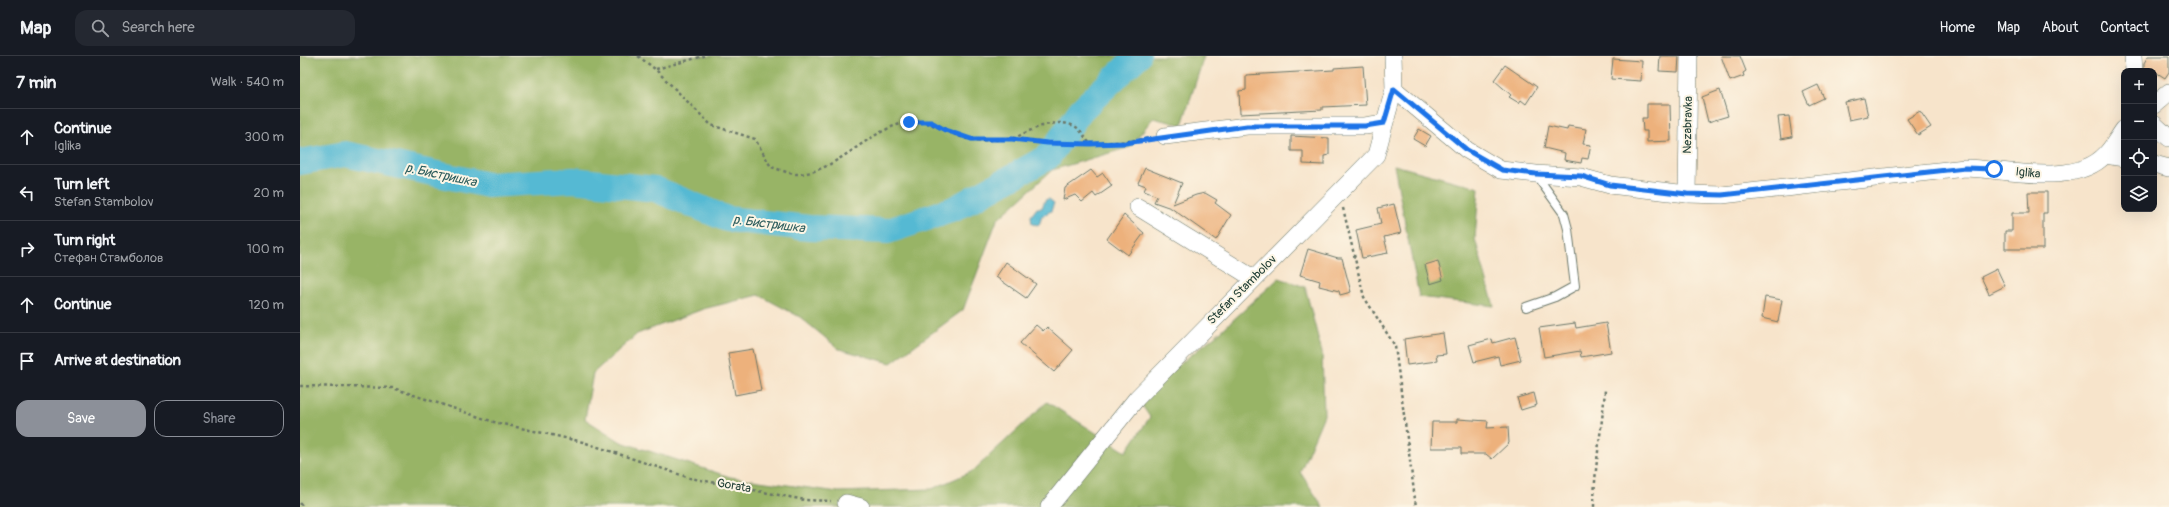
<!DOCTYPE html>
<meta charset="utf-8">
<style>
:root{--surface:#171b24;--page:#242831;--text:#f1f3f6;--muted:#9ea1a6;--line:#363941;--accent:#8c9099}
body{margin:0;font-family:Pangolin,sans-serif;background:var(--page);color:var(--text)}
.controls{position:absolute;right:12px;top:12px;display:grid;overflow:hidden;border-radius:8px;box-shadow:0 4px 16px #0002}
.controls button{width:36px;height:36px;display:grid;place-items:center;padding:0;border:0;border-bottom:1px solid var(--line);background:var(--surface);color:var(--text);font:20px sans-serif}
.stop{position:absolute;width:12px;height:12px;margin:-9px;border:3px solid #1a73e8;border-radius:50%;background:#fff}
.stop.end{background:#1a73e8;border-color:#fff;box-shadow:0 1px 4px #0008}
.list{margin:0;padding:0;list-style:none}
h2{display:flex;justify-content:space-between;align-items:center;height:52px;margin:0;padding:0 16px;font-size:17px}
h2 small{font-size:13px;font-weight:400;color:var(--muted)}
.list li{display:grid;grid-template-columns:26px 1fr auto;gap:12px;align-items:center;box-sizing:border-box;height:56px;padding:0 16px;border-top:1px solid var(--line)}
.list b{display:block;font-size:15px;white-space:nowrap}
.list p{margin:0;font-size:13px;white-space:nowrap;color:var(--muted)}
.list em{font-size:13px;font-style:normal;color:var(--muted)}
.actions{display:flex;gap:8px;padding:12px 16px}
.actions a{flex:1;padding:9px 0;border:1px solid var(--accent);border-radius:12px;text-align:center;font-size:14px;color:var(--accent)}
.actions .main{background:var(--accent);color:#fff}
.icon{flex:none;width:22px;height:22px;fill:none;stroke:currentColor;stroke-width:2;stroke-linecap:round;stroke-linejoin:round}
.map{position:relative;flex:none;width:1869px;height:451px;overflow:hidden}
header{display:flex;align-items:center;gap:24px;box-sizing:border-box;height:56px;padding:0 20px;background:var(--surface);border-bottom:1px solid var(--line)}
header strong{font-size:19px}
nav{display:flex;gap:22px;margin-inline-start:auto;font-size:14px}
.search{width:280px;height:36px;background:var(--page);display:flex;align-items:center;gap:10px;box-sizing:border-box;padding:0 14px;border-radius:12px;color:var(--muted);font-size:15px}
main{display:flex}
aside{flex:1;background:var(--surface)}
.map>svg:first-child{display:block}
</style>
<header>
<strong>Map</strong>
<div class="search"><svg class="icon" aria-label="search" viewBox="0 0 24 24"><circle cx="10" cy="10" r="6"/><path d="M15 15l6 6"/></svg>Search here</div>
<nav><a>Home</a><a>Map</a><a>About</a><a>Contact</a></nav>
</header>
<main>
<aside>
<h2>7 min<small>Walk · 540 m</small></h2>
<ul class="list">
<li><svg class="icon" aria-label="ahead" viewBox="0 0 24 24"><path d="M12 20V5M6 11l6-6 6 6"/></svg><div><b>Continue</b><p>Iglika</p></div><em>300 m</em></li>
<li><svg class="icon" aria-label="left" viewBox="0 0 24 24"><path d="M17 20v-9H6M10 6l-5 5 5 5"/></svg><div><b>Turn left</b><p>Stefan Stambolov</p></div><em>20 m</em></li>
<li><svg class="icon" aria-label="right" viewBox="0 0 24 24"><path d="M7 20v-9h11M14 6l5 5-5 5"/></svg><div><b>Turn right</b><p>Стефан Стамболов</p></div><em>100 m</em></li>
<li><svg class="icon" aria-label="ahead" viewBox="0 0 24 24"><path d="M12 20V5M6 11l6-6 6 6"/></svg><div><b>Continue</b></div><em>120 m</em></li>
<li><svg class="icon" aria-label="arrive" viewBox="0 0 24 24"><path d="M6 21V4h12l-3 4 3 4H6"/></svg><div><b>Arrive at destination</b></div></li>
</ul>
<div class="actions"><a class="main">Save</a><a>Share</a></div>
</aside>
<div class="map">
<svg width="1869" height="451" viewBox="0 0 1869 451">
<rect width="100%" height="100%" fill="#fcf5e5"/>
<filter id="ink" filterUnits="userSpaceOnUse"><feTurbulence type="fractalNoise" baseFrequency=".025" numOctaves="2"/><feDisplacementMap in="SourceGraphic" scale="8" xChannelSelector="R" yChannelSelector="G"/><feConvolveMatrix kernelMatrix="1 2 1 2 8 2 1 2 1" color-interpolation-filters="sRGB"/></filter>
<filter id="wash" filterUnits="userSpaceOnUse"><feTurbulence type="fractalNoise" baseFrequency=".012" numOctaves="4" result="noise"/><feDisplacementMap in="SourceGraphic" scale="16" xChannelSelector="R" yChannelSelector="G"/><feGaussianBlur stdDeviation="0.9" result="paint"/><feColorMatrix in="noise" values="0 0 0 0 0 0 0 0 0 0 0 0 0 0 0 0 0 1.4 0 .05"/><feComposite in="paint" operator="in"/></filter>
<g filter="url(#wash)">
<rect width="100%" height="100%" fill="#f7e4cb"/>
<!-- forest -->
<g fill="#98b466" stroke="#5c784d">
<path d="M0,0H904L882,69L853,62L830,91L752,114L697,164L663,254L591,307L539,293L500,261L459,239L403,253L337,278L293,317L285,363L321,386L430,421L538,436L632,433L673,415L747,346L826,396L850,361L837,342L920,276L979,222L1005,231L1022,297L1024,359L1000,416L1023,451H0Z"/>
<path d="M1094,109L1179,132L1175,183L1194,250L1119,241Z"/>
</g>
<!-- water -->
<path fill="#54b9d3" stroke="#3a7b84" d="M749,143L754,147L751,155L742,160L739,169L732,168L731,160L737,152H742L745,144Z"/>
<g fill="none" stroke-linecap="round" stroke-linejoin="round">
<!-- river -->
<path stroke="#54b9d3" stroke-width="26" d="M0,106L45,98L188,129L273,124L355,133L427,163L509,172L588,175L654,153L748,101L781,54L838,0"/>
</g>
<g id="blocks">
<!-- building -->
<g fill="#edb17c">
<path d="M1360,0H1379L1378,16L1359,15Z"/>
<path d="M1421,0H1440L1446,15L1443,17L1444,20L1430,25Z"/>
<path d="M1848,0H1869V16L1865,22L1854,15H1844V7Z"/>
<path d="M1313,3L1342,5L1341,25L1311,23Z"/>
<path d="M1205,9L1237,31L1226,48L1221,44L1219,47L1209,41L1211,39L1194,24Z"/>
<path d="M1063,10L1066,49L1022,51V54L940,58L939,35L946,34V19L1034,14V12Z"/>
<path d="M1518,29L1524,42L1509,49L1503,36Z"/>
<path d="M1420,34L1428,60L1408,66L1402,41Z"/>
<path d="M1564,42L1568,60L1549,64L1545,46Z"/>
<path d="M1347,48H1370L1371,85L1347,86V75H1343L1342,62H1347Z"/>
<path d="M1620,55L1631,71L1618,79L1607,63Z"/>
<path d="M1489,60L1492,81L1481,83L1478,61Z"/>
<path d="M1248,70L1267,74L1268,70L1286,73L1283,88L1291,89L1288,103L1282,102L1281,107L1264,104L1265,97L1244,92Z"/>
<path d="M1119,73L1131,80L1125,90L1113,83Z"/>
<path d="M991,80L1029,82V99L1024,100V109L1003,108V95H991Z"/>
<path d="M845,112L882,127L873,148L896,139L905,137L917,144L915,147L931,159L916,184L871,152L854,146L857,140L844,135L846,130L838,127Z"/>
<path d="M791,114L797,121L803,117L812,130L796,141L793,137L782,146L775,139L763,144L765,132Z"/>
<path d="M1728,136H1747V157H1743V193H1705V175H1712V157H1729Z"/>
<path d="M1094,148L1101,177L1084,181L1088,197L1062,202L1056,174L1081,168L1078,152Z"/>
<path d="M824,159L844,177L828,199L807,183Z"/>
<path d="M1008,193L1038,202H1042L1051,236L1040,239L1039,235L1019,230L1020,225L1000,219Z"/>
<path d="M1138,205L1143,224L1130,228L1125,209Z"/>
<path d="M706,206L736,228L726,242L696,221Z"/>
<path d="M1697,213L1705,230L1689,238L1681,221Z"/>
<path d="M1465,241L1482,244L1478,266L1462,262Z"/>
<path d="M1275,267L1276,272L1306,267L1311,296L1281,301L1280,295L1244,301L1239,272Z"/>
<path d="M736,269L743,275L747,271L773,294L754,316L720,287Z"/>
<path d="M1143,277L1146,298L1136,299L1137,305L1107,309L1104,283Z"/>
<path d="M1215,281L1221,304L1200,309L1198,300L1174,306L1169,289L1192,283L1193,287Z"/>
<path d="M453,293L461,334L435,339L428,297Z"/>
<path d="M1234,337L1237,349L1221,354L1217,342Z"/>
<path d="M1157,363L1188,365L1187,372L1208,371L1209,387L1192,403L1186,398H1161V392H1131L1132,366H1157Z"/>
</g>
</g>
</g>
<g filter="url(#ink)">
<use href="#blocks" fill-opacity="0" stroke="#6b7769" stroke-width="1"/>
<g fill="none" stroke-linecap="round" stroke-linejoin="round">
<defs>
<path id="service" d="M1226,251L1255,241L1275,230L1268,173L1264,158L1236,119"/>
<g id="minor">
<path d="M1833,0L1834,15"/>
<path d="M1094,33L1167,94L1201,114L1236,118L1281,121L1310,129L1387,138L1422,139L1665,112C1706,113 1775,132 1806,98C1813,91 1818,81 1824,73"/>
<path d="M1854,49L1869,36"/>
<path d="M1854,68L1869,82"/>
<path d="M865,80L947,70H1065L1084,67"/>
<path d="M1806,99L1824,102"/>
<path d="M1854,108L1869,112"/>
<path d="M1387,138L1389,0"/>
<path d="M838,151L953,222"/>
<path d="M546,447L561,451"/>
<path d="M749,451L837,342L1076,99L1094,33L1093,0"/>
</g>
</defs>
<!-- service casing -->
<use href="#service" stroke="#6b7769" stroke-width="10"/>
<!-- minor casing -->
<use href="#minor" stroke="#6b7769" stroke-width="18"/>
<!-- path -->
<g stroke="#6b7769" stroke-width="2.5" stroke-dasharray="3 3" stroke-linecap="butt">
<path d="M338,0L355,13L411,69L455,83L471,111C479,113 489,118 497,118C535,118 569,72 609,66C632,63 648,78 669,83C683,86 699,82 712,83C724,83 736,86 748,87C783,88 817,88 851,82"/>
<path d="M356,13L404,0"/>
<path d="M713,83C730,74 757,60 776,71C781,74 786,83 790,88"/>
<path d="M1043,152L1064,241L1095,290L1116,451"/>
<path d="M0,330L93,332L194,366L283,386L390,422L505,444L531,445"/>
<path d="M0,447L3,451"/>
<path d="M1294,451C1294,412 1302,373 1305,334"/>
</g>
<!-- service -->
<use href="#service" stroke="#fff" stroke-width="8"/>
<!-- minor -->
<use href="#minor" stroke="#fff" stroke-width="17"/>
</g>
</g>
<g fill="none" stroke-linecap="round" stroke-linejoin="round" filter="url(#ink)">
<!-- route -->
<path stroke="#1a73e8" stroke-width="5" d="M609,66H631L645,74L671,83H712L747,87L790,88L825,87L947,70H1065L1084,67L1094,33L1167,94L1202,114L1236,118L1281,120L1310,129L1387,138L1422,139L1665,112L1694,113"/>
</g>
<g text-anchor="middle" dominant-baseline="central" stroke-width="4" stroke-linejoin="round" paint-order="stroke">
<!-- street labels -->
<g font-size="12" fill="#1f3d34" stroke="#fcf5e5">
<text transform="translate(1388 69) rotate(-89)">Nezabravka</text>
<text transform="translate(1728 117) rotate(6)">Iglika</text>
<text transform="translate(942 234) rotate(-45)">Stefan Stambolov</text>
<text transform="translate(434 430) rotate(10)">Gorata</text>
</g>
<!-- water labels -->
<g font-size="13" font-style="italic" fill="#2c5c5c" stroke="#fcf5e5">
<text transform="translate(141 119) rotate(12)">р. Бистришка</text>
<text transform="translate(469 168) rotate(7)">р. Бистришка</text>
</g>
</g>
</svg>
<div class="controls">
<button>+</button>
<button>−</button>
<button><svg class="icon" aria-label="locate" viewBox="0 0 24 24"><circle cx="12" cy="12" r="6"/><path d="M12 2v4M12 18v4M2 12h4M18 12h4"/></svg></button>
<button><svg class="icon" aria-label="layers" viewBox="0 0 24 24"><path d="M12 4l9 5-9 5-9-5zM3 14l9 5 9-5"/></svg></button>
</div>
<div class="stop" style="left:1694px;top:113px"></div>
<div class="stop end" style="left:609px;top:66px"></div>
</div>
</main>
